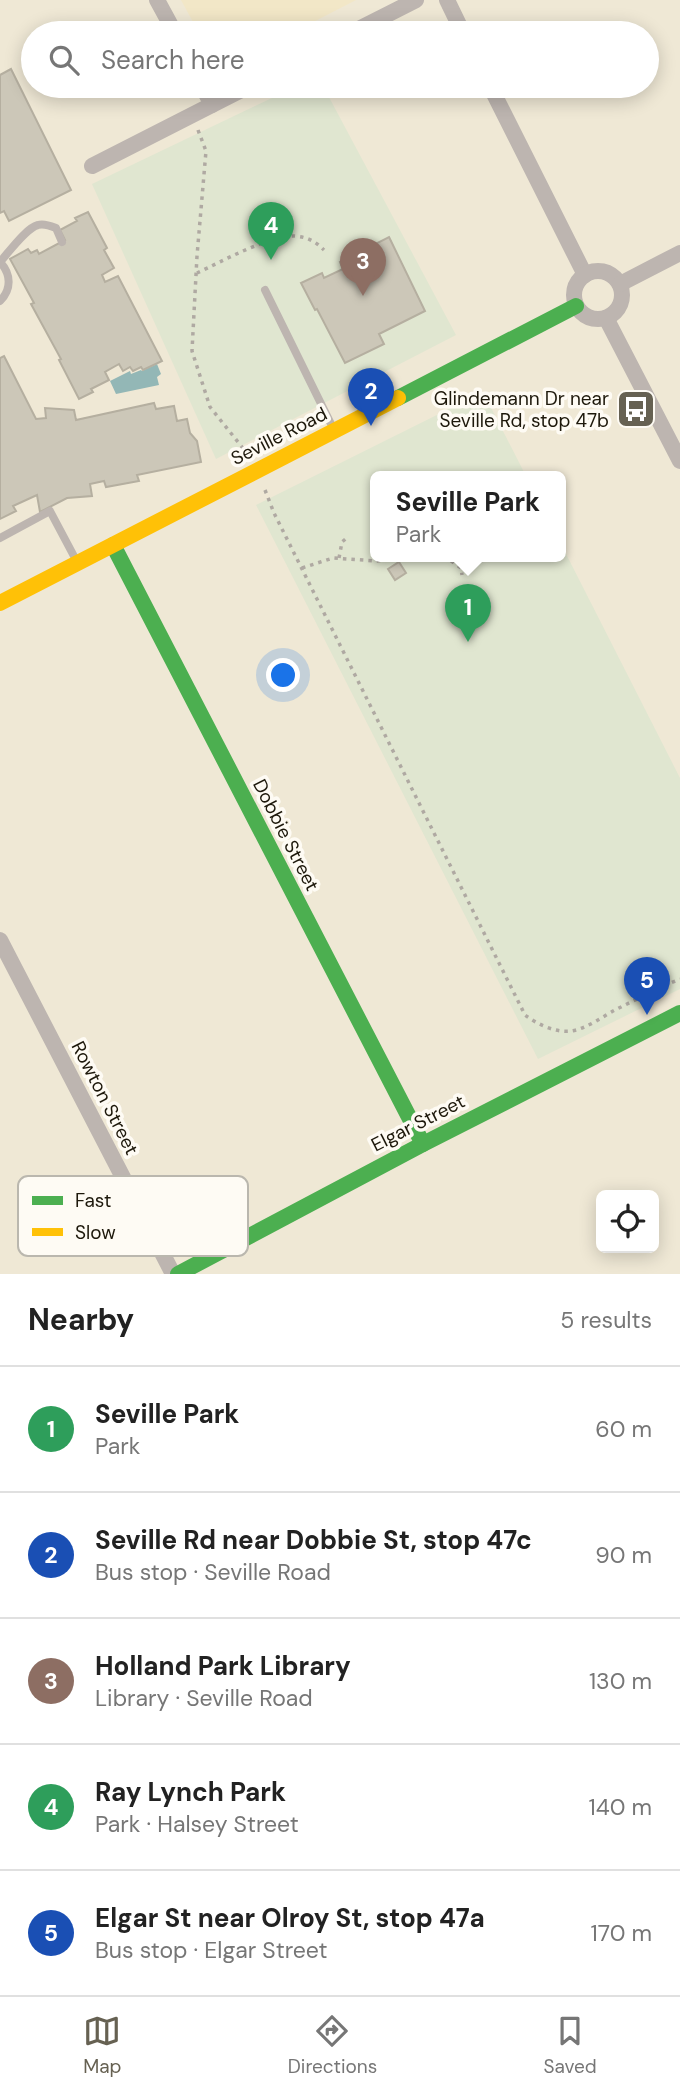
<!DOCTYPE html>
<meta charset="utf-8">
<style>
:root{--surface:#fff;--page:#f2f2f2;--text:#222;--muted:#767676;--line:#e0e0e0;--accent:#666152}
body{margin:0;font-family:"DM Sans",sans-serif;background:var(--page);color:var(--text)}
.controls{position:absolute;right:21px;bottom:21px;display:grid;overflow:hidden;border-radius:10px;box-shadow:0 4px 18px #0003}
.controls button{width:63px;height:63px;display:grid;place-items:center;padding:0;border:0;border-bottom:2px solid var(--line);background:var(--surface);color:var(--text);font:35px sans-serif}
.you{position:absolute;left:284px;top:676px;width:24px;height:24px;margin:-18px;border:5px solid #fff;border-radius:50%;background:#1a73e8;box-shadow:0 0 0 10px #1a73e833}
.badge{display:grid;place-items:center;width:46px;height:46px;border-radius:50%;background:var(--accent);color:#fff;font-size:23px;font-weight:700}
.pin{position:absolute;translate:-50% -58px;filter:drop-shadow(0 2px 4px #0008)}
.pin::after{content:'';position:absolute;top:37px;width:24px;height:21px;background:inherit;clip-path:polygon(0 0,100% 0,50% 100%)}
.popup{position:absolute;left:370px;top:471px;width:196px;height:91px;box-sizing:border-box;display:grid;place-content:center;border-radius:10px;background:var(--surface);filter:drop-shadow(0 2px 5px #0005);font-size:23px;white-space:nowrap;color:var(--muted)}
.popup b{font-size:26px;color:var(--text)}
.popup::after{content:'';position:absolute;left:50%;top:100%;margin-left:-14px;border:14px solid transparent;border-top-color:var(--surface)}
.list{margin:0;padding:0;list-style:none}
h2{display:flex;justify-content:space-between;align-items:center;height:91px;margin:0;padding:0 28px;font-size:30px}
h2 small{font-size:23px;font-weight:400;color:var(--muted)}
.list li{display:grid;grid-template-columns:46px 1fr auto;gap:21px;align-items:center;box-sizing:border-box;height:126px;padding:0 28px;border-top:2px solid var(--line)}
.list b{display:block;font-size:26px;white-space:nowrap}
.list p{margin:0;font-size:23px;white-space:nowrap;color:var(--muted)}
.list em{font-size:23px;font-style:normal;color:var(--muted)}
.icon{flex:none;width:38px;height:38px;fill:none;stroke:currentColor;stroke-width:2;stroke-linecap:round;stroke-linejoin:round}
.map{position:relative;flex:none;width:680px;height:1274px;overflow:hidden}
.search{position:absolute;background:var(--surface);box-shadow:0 4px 18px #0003;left:21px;right:21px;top:21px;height:77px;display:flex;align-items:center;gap:18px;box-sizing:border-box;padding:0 24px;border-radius:38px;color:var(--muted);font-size:26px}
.sheet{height:721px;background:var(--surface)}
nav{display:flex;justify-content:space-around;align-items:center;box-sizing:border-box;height:98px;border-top:2px solid var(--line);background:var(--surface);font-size:19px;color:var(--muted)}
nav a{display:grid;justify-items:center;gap:4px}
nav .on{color:var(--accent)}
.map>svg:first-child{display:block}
</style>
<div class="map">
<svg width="680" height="1274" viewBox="0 0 680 1274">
<rect width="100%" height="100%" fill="#efe8d5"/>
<!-- built -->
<path fill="#f2e7c7" d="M181,0H356L292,33H199Z"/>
<!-- green -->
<g fill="#e0e6d0">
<path d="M297,86H323L456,335L216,459L92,184Z"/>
<path d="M483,392L526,476H375V556H561V544L680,778V989L538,1059L256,505Z"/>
</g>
<!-- water -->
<path fill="#93b7b6" d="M157,364L161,374L157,377L159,385L116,394L110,381L130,371L131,374L141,370L142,371Z"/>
<!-- building -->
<g fill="#ccc7b8" stroke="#b5afa0" stroke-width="2">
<path d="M11,69L71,190L9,221L4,211L0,213V75Z"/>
<path d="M88,212L107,248L104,250L114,268L102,275L105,282L118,276L162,361L143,370L141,367L133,371L130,367L123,371L119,364L105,372L109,380L91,389L93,392L79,399L59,360L61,359L31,304L34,303L10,259L28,249L31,253L37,250L39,254L65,240L60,230L77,221L75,218Z"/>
<path d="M389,237L425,311L379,334L384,344L345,363L317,309L315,310L301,283L322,273L324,278L343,269L340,262Z"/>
<path d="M4,356L36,419L46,418L45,408L74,410L76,420L154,403L156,409L174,406L177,421L187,419L190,433L197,441L201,462L137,475L139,481L106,487L104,481L90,484L92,496L67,498L40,512L37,495L13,506L16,511L0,519V358Z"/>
<path d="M399,562L406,573L395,580L388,569Z"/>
</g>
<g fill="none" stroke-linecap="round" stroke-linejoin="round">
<!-- path -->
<g stroke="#afa9a2" stroke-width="3.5" stroke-dasharray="3.5 5" stroke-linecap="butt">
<path d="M198,130L206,151L197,256L192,351L210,407L246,452"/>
<path d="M197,273C221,262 269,235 295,236C307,237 315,241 324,250"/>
<path d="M265,490L274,513L525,1015C537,1024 555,1033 571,1031C586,1029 602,1017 615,1010C637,999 658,988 680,979"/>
<path d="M444,556L461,568L462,575"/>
<path d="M339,558L342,542L349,536"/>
<path d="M302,568L333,558L377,561L406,556"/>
</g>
<!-- lane -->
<g stroke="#bdb5b0" stroke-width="8">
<path d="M0,262C9,252 26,228 38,225C44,223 51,226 56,228L62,242"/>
<path d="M0,262C11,274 12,289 0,301"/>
<path d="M265,290L333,428"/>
<path d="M0,538L50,511L76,560"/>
</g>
<!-- street -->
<g stroke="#bdb5b0" stroke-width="16">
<path d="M157,0L175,33"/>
<path d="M447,0L463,33"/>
<path d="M351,33L416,0"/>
<path d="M202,86L212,105"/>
<path d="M490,86L585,275"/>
<path d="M92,166L249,86"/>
<circle cx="598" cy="295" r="24"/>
<path d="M620,284L680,253"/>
<path d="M606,318L680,461"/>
<path d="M0,940L173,1274"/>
</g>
<!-- fast -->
<g stroke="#4caf50" stroke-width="16">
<path d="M398,398L576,306"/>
<path d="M113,545L423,1144"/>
<path d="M178,1274L423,1144L680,1013"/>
</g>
<!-- slow -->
<path stroke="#ffc107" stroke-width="16" d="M0,603L398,398"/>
</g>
<!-- icons -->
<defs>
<symbol id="bus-square" viewBox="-11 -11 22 22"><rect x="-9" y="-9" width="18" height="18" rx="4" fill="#666152" stroke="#fefbf4"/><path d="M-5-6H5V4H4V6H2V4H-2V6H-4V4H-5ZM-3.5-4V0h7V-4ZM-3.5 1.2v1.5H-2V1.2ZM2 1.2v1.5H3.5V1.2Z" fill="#fff"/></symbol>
</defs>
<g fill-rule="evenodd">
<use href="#bus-square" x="614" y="387" width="44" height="44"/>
</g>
<g text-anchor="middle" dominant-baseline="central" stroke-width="7" stroke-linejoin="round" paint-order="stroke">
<!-- poi labels -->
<g font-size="19" fill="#1d180b" stroke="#fefbf4" text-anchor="end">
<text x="609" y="398">Glindemann Dr near<tspan x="609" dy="22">Seville Rd, stop 47b</tspan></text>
</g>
<!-- street labels -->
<g font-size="19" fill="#1d180b" stroke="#fefbf4">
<text transform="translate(279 436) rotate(-27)">Seville Road</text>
<text transform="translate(286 835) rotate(63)">Dobbie Street</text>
<text transform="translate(105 1098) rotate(63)">Rowton Street</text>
<text transform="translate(418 1123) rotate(-27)">Elgar Street</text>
</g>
</g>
<!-- legend -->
<rect x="18" y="1176" width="230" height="80" rx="10" fill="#fefbf4" stroke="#bab7ae" stroke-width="2"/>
<rect x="32" y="1196" width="31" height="9" fill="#4caf50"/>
<rect x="32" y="1228" width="31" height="8" fill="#ffc107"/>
<g font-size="19" fill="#1d180b">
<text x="75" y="1207">Fast</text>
<text x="75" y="1239">Slow</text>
</g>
</svg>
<div class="controls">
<button><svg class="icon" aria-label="locate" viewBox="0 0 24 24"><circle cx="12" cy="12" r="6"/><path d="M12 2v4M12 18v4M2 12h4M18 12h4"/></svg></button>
</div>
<div class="you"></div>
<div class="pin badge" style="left:468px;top:642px;background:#2e9e5b">1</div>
<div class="popup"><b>Seville Park</b>Park</div>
<div class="pin badge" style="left:371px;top:426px;background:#1a4fb4">2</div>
<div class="pin badge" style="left:363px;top:296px;background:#8d6e63">3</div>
<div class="pin badge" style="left:271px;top:260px;background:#2e9e5b">4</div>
<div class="pin badge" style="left:647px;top:1015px;background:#1a4fb4">5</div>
<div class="search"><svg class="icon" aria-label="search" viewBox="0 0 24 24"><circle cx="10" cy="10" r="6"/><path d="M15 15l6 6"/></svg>Search here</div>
</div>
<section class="sheet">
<h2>Nearby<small>5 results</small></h2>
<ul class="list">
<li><span class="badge" style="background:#2e9e5b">1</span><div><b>Seville Park</b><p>Park</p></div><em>60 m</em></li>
<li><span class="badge" style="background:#1a4fb4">2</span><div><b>Seville Rd near Dobbie St, stop 47c</b><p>Bus stop · Seville Road</p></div><em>90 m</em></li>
<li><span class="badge" style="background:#8d6e63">3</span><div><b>Holland Park Library</b><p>Library · Seville Road</p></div><em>130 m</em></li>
<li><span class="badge" style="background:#2e9e5b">4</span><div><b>Ray Lynch Park</b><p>Park · Halsey Street</p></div><em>140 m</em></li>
<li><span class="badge" style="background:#1a4fb4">5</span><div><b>Elgar St near Olroy St, stop 47a</b><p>Bus stop · Elgar Street</p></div><em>170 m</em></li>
</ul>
</section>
<nav>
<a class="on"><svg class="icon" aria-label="map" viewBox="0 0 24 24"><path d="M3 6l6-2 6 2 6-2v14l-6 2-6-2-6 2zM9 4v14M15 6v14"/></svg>Map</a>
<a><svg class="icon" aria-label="directions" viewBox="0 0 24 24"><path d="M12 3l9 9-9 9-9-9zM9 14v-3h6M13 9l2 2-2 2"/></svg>Directions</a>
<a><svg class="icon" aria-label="saved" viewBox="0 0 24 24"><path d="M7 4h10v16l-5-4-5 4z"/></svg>Saved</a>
</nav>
